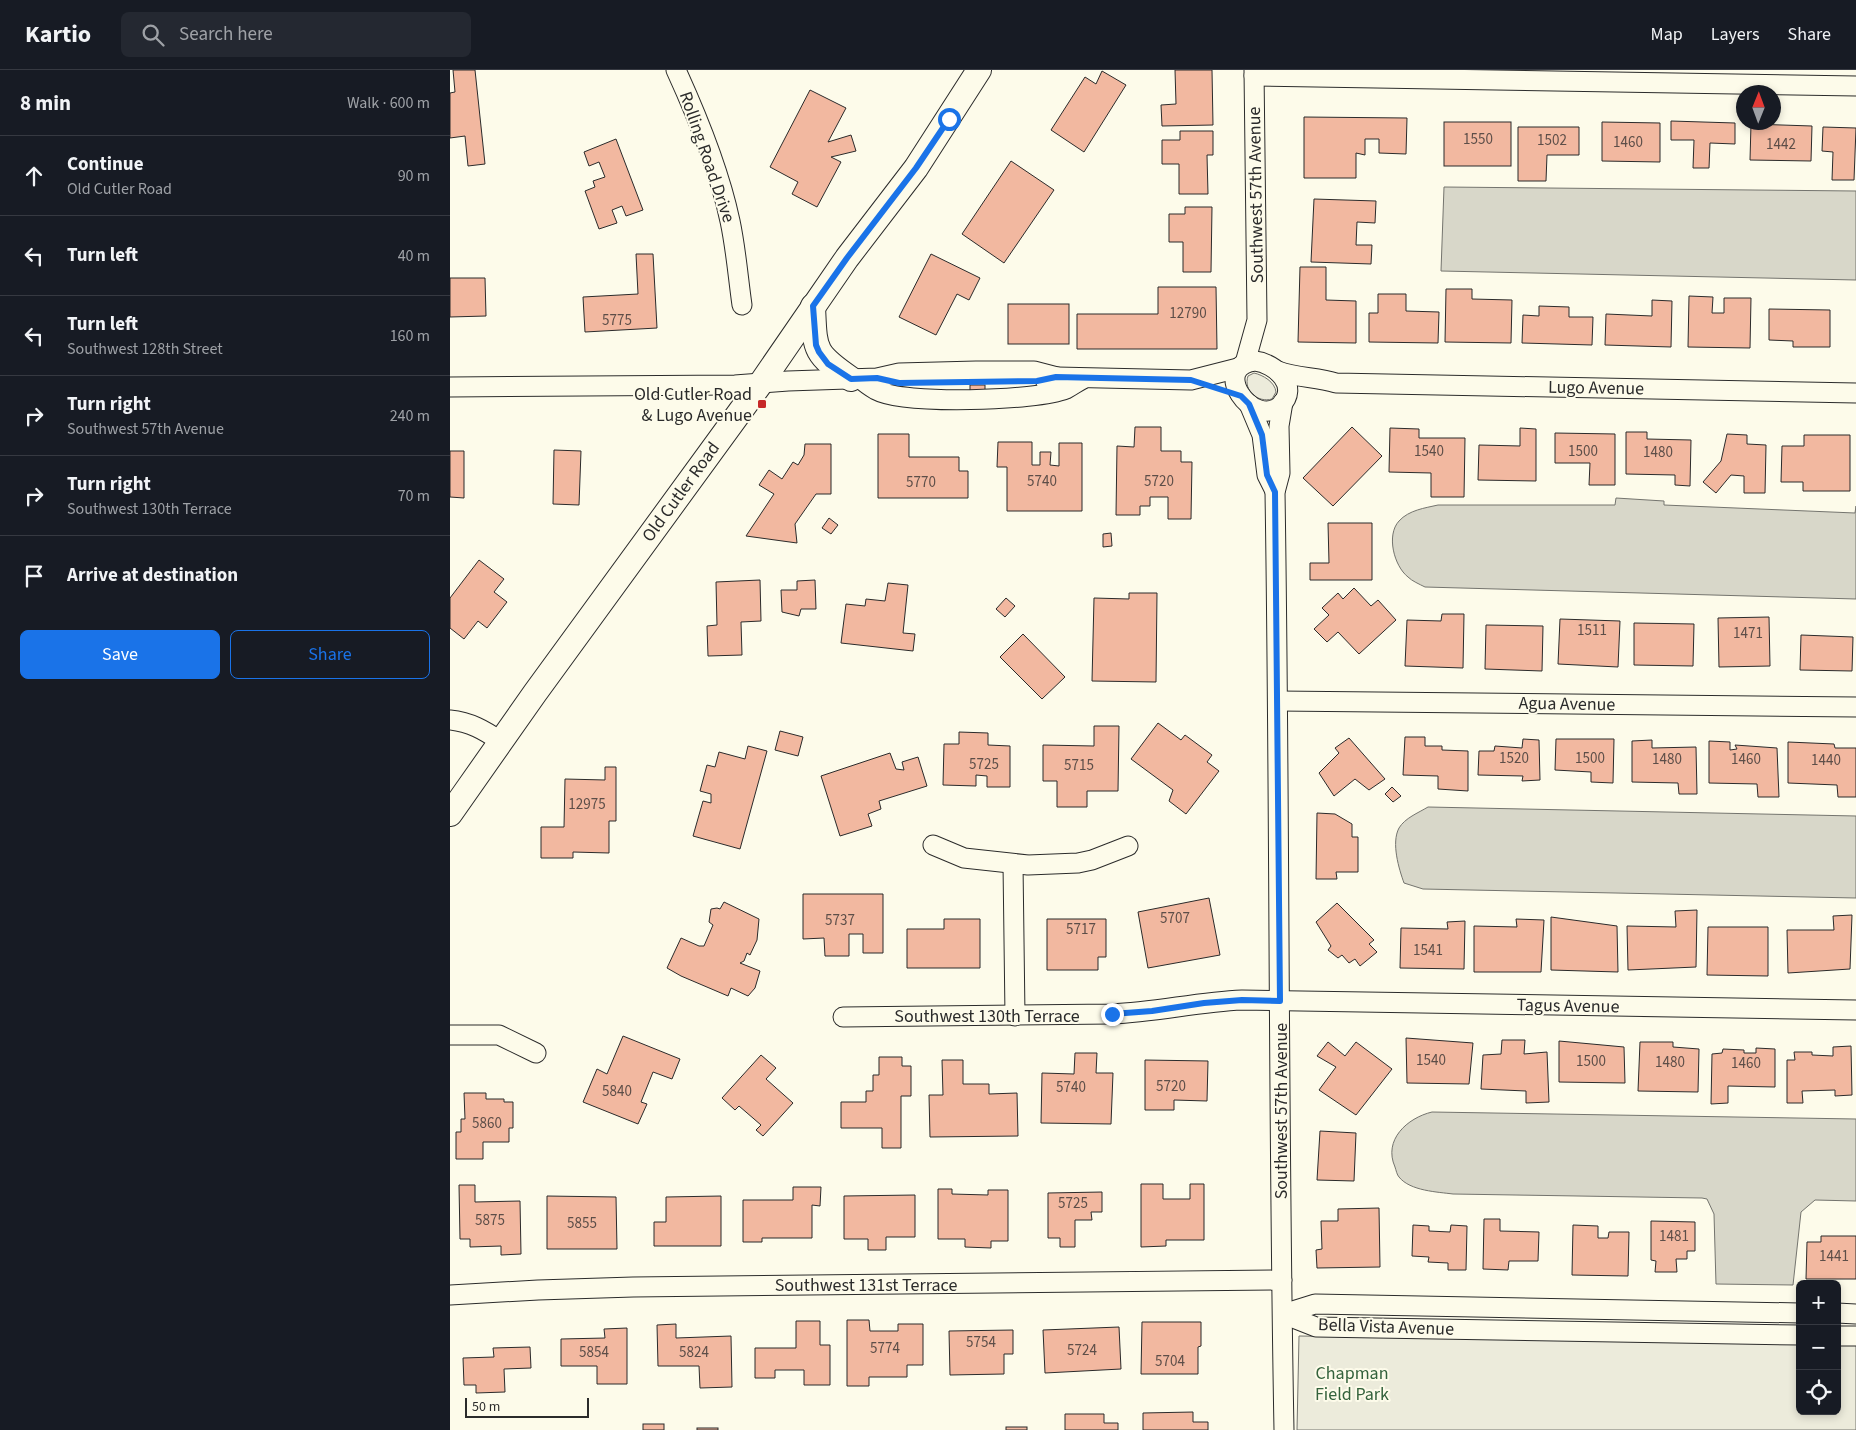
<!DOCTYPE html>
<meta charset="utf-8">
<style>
:root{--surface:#171b24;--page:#242831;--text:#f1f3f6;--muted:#9ea1a6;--line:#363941;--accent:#1a73e8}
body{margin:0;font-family:"Source Sans 3",sans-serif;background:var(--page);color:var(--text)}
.controls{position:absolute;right:15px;bottom:15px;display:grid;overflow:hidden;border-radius:8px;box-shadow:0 2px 8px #0003}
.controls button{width:45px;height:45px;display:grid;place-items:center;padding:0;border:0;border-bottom:1px solid var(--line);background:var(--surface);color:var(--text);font:25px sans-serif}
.compass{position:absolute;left:1286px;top:15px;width:45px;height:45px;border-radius:50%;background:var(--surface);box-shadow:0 2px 8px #0003;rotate:1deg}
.scale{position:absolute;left:15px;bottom:12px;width:124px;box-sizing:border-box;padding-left:5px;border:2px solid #2b2b2b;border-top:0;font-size:14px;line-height:18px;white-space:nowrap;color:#2b2b2b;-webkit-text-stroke:4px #fdfbea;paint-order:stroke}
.stop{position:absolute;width:15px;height:15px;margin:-11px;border:4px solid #1a73e8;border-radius:50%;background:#fff}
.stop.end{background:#1a73e8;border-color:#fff;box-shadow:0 1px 5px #0008}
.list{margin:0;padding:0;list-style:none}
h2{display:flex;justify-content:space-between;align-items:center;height:65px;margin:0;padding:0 20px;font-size:21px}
h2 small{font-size:16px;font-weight:400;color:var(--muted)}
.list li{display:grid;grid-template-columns:32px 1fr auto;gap:15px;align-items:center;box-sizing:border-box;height:80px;padding:0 20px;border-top:1px solid var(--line)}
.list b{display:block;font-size:19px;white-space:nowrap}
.list p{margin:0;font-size:16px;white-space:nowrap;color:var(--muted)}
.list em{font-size:16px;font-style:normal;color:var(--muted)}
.actions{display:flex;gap:10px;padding:15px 20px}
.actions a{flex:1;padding:11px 0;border:1px solid var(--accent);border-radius:8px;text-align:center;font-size:18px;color:var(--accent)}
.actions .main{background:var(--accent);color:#fff}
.icon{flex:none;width:28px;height:28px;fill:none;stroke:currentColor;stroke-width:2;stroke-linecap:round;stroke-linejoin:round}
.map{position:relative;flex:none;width:1406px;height:1360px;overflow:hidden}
header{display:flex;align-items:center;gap:30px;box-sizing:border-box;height:70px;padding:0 25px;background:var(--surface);border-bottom:1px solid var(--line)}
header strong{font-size:24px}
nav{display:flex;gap:28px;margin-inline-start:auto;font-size:18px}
.search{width:350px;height:45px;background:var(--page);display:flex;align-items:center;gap:12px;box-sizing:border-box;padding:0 18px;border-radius:8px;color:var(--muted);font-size:19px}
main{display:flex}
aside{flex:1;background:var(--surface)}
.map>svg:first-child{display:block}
</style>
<header>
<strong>Kartio</strong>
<div class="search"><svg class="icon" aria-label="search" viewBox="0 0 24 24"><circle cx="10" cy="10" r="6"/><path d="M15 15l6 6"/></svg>Search here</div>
<nav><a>Map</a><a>Layers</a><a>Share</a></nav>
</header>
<main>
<aside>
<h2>8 min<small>Walk · 600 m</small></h2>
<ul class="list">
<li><svg class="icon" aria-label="ahead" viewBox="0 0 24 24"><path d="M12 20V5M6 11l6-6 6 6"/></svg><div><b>Continue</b><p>Old Cutler Road</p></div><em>90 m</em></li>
<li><svg class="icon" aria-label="left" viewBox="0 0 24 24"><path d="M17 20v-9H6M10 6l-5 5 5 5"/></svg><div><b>Turn left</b></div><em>40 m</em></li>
<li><svg class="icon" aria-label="left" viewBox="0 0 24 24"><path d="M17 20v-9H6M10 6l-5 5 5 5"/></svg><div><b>Turn left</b><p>Southwest 128th Street</p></div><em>160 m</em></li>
<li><svg class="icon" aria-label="right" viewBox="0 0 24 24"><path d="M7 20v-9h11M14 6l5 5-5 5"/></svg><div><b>Turn right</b><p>Southwest 57th Avenue</p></div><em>240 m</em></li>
<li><svg class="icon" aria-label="right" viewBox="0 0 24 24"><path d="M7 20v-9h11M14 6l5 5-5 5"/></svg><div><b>Turn right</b><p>Southwest 130th Terrace</p></div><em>70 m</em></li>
<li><svg class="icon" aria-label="arrive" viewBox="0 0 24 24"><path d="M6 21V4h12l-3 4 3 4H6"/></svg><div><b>Arrive at destination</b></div></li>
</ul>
<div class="actions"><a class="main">Save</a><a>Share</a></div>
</aside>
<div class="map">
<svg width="1406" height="1360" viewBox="0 0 1406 1360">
<rect width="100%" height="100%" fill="#fdfbea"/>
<!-- green -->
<g fill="#ecebdb" stroke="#74746e">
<path d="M804,303C813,305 825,312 826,322L822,329C808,333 793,321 798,306Z"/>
<path d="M849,1266L1350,1273V1341H1387V1274H1406V1360H847Z"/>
</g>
<!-- water -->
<g fill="#d8d7c9" stroke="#74746e">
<path d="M994,117L1406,121V210L991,201Z"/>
<path d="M1166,428L1214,431V435L1405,443L1406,436V529L975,517C969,514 962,511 958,507C944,496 936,465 949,451C959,440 975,438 988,435H1165Z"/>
<path d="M978,737L1406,746V828L973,819L954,813C949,799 941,773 949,758C955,748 968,743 978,737Z"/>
<path d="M982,1042L1406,1049V1131L1365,1130L1351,1142L1343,1215L1266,1214L1264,1144L1257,1129L1252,1128L1003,1124C988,1122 960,1121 949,1107C947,1105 946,1100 945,1097C933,1070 957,1048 982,1042Z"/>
</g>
<!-- building -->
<g fill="#f2b8a0" stroke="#2b2b2b">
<path d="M3,0H25L35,94L18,96L15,66L0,68V23L5,22Z"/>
<path d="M725,0H762L763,55L712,56L711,35L726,34Z"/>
<path d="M652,1L676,15L634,82L601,60L635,7L646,14Z"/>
<path d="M360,20L396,38L378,72L401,65L406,81L381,87L391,92L367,137L342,124L348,112L320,97Z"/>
<path d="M854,47L957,48L956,84L929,83V69H915V85L906,83V108H854Z"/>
<path d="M1221,51L1285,53V74L1260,73L1259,98H1243L1244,70H1221Z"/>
<rect x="994" y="52" width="67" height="44"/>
<path d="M1152,52L1210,53V92L1152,91Z"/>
<path d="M1301,54L1362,56L1361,91L1300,90Z"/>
<path d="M1068,57H1129V85H1097L1096,111H1068Z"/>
<path d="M1373,57L1406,58L1404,110H1382L1383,82L1372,81Z"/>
<path d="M730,61H763V85H757L758,124H729V94H712V70H730Z"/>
<path d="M166,69L193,140L176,146L172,136L162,140L167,153L149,159L135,121L145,117L143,111L155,107L149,92L139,96L134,82Z"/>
<path d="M561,91L604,120L554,193L512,164Z"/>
<path d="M864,129L926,131L925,153L907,152L906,175H922L921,194L861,192Z"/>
<path d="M735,137H762L761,202H733V172H719V144H735Z"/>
<path d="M186,184H203L207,258L135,262L133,227L188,224Z"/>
<path d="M481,184L530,208L519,230L507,224L486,265L449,247Z"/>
<path d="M850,197H876V230L906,231V273L848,272Z"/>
<path d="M0,208H35L36,246L0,247Z"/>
<path d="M708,217H766L767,279H627V244H708Z"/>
<path d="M996,219H1022V229L1062,230L1061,273L995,272Z"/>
<path d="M928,224H956V241L989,242L988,273L919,272V243H928Z"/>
<path d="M1239,226L1263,227L1262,243H1274V228H1301L1300,278L1238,277Z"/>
<path d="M1202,230L1222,231L1221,277L1155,275L1156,244L1202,246Z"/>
<rect x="558" y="234" width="61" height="40"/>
<path d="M1089,236L1119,237V247H1143L1142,275L1072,273L1073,245L1089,246Z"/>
<path d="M1319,239L1380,240V277H1343V271L1319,270Z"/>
<rect x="520" y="315" width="15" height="7"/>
<path d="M685,357H711V381H731V392H742L741,449H718V427H700V436H690V445H666L667,376L684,377Z"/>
<path d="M902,357L932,386L883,436L853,408Z"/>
<path d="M940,358L969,359V368H1015L1014,427H981V403L939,402Z"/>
<path d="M1070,358L1086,359V411L1028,410L1029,375L1070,376Z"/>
<path d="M1176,362H1197V369L1241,370L1240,416L1225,415V405L1176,404Z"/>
<path d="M1105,363L1165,364V415H1139L1140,393H1105Z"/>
<path d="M428,364H459V387H509V401H518V428H428Z"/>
<path d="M1277,364L1297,365V374L1316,375L1315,423H1294V406L1281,405L1266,423L1253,412L1271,391Z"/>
<path d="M1354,365H1400V421H1353V412H1331L1332,376H1354Z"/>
<path d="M548,372H582V395H590V382H601L600,395L609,396V373H632V441H557V397H547Z"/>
<path d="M355,374H381V424H366L345,454L347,473L296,466L324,424L309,415L319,400L332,409L343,392L348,395L354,385Z"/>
<path d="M104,380L131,381L129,435L103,434Z"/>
<path d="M0,381H14V428L0,427Z"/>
<path d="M379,448L388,455L381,464L372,458Z"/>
<path d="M878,453H922V510H860V493H879Z"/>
<path d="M661,463L662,476L653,477V464Z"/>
<path d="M29,490L54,509L44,522L57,532L37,558L28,551L14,569L0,558V528Z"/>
<path d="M310,510L311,551L291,552L292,585L258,586L257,556L267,555L266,512Z"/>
<path d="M365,510L366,539H351L349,546L332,542L331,520H347V511Z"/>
<path d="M438,513L458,515L453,563L465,564L463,581L391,573L396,534L415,536L416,529L435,531Z"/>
<path d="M904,518L921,536L928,530L946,550L909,584L888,562L877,572L864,559L879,545L872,538L888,523L893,529Z"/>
<path d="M679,523H707L706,612L642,611L644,528L679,529Z"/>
<path d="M556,528L565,536L555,547L546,539Z"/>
<path d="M992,544H1014L1013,598L955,596L957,550L991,551Z"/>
<path d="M1319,547L1320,596L1269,597L1268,548Z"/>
<path d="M1110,549L1170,551L1168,597L1108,594Z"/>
<path d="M1184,553L1244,554L1243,596L1184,595Z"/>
<path d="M1036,555L1093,556L1092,601L1035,599Z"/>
<path d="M573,564L615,607L592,629L550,587Z"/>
<path d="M1351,565L1403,567L1402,601L1350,600Z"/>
<path d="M708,653L731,670L735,665L762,685L757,692L769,701L736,744L719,731L723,720L681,689Z"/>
<path d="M644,656H669L668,721H637V737H607V711H593V675L644,676Z"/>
<path d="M330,661L353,667L348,686L325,680Z"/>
<path d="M509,662L538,663V675L560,676V717H537V706L526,705V716L493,715L494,674H509Z"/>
<path d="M955,667H975V676H992V680L1018,681V721L988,719V706L953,705Z"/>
<path d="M899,668L935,709L919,720L905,709L884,726L869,703L889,683L885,678Z"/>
<path d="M1073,669L1089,670L1090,710L1072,711L1073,706L1028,705L1029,681H1044L1045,676L1072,678Z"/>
<path d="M1106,669H1164L1163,713L1141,712V702L1105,700Z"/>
<path d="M1202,670V678L1246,677L1247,724H1229L1228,713L1182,712V671Z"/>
<path d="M1259,671L1280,672V680L1287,679L1285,675L1327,678L1329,727H1308L1307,714L1259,713Z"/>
<path d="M1338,672L1384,674L1385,678H1406V727H1388L1387,715L1338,713Z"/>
<path d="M298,676L317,681L290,779L243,766L253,731L261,733V724L250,721L257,695L265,697L269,682L295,689Z"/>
<path d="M440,683L446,699L454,700L452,692L468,687L477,716L429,731L431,739L418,744L422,756L390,766L371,706Z"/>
<path d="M155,697H166V751H159V783L123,782V788H91V757H114L115,709L155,710Z"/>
<path d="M942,717L951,726L943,732L935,724Z"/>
<path d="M867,743L885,744L902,754V767H908V802H886L887,809H866Z"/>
<path d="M353,824H433V883H413V864H399V886H375L374,868L353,869Z"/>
<path d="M759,828L770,885L698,898L688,842Z"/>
<path d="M274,832L309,849L307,870L300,885L297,883L294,891L290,893L310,901L305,918L298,926L281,918L278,926L231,906L217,898L231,868L249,876H254L263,855L259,852L261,839L267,838L270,839Z"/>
<path d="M887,833L924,870L919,874L927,882L910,896L905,889L899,893L892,885L888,888L878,880L881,876L866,852Z"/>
<path d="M1247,840L1246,897L1178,900L1177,856L1226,857L1225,841Z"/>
<path d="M1402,845L1400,899L1338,903L1337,860H1384L1383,846Z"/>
<path d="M1101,847L1167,856L1168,902L1101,900Z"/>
<path d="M494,849H530V898H457V859H494Z"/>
<path d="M597,849H656V887H648V900H597Z"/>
<path d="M1066,849L1094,850L1091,902H1024V856L1067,857Z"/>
<path d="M1015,851L1014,899L950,898L951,858L998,859L997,852Z"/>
<path d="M1258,857H1318V906L1257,905Z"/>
<path d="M173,966L230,989L222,1009L203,1002L191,1032L197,1034L188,1054L133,1032L147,999L157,1004Z"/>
<path d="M956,968L1023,973L1019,1014L957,1013Z"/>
<path d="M1052,970H1075L1074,984L1097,982L1099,1032L1076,1033V1021L1031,1019L1033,985L1051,984Z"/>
<path d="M1109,971L1174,977L1175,1013L1109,1012Z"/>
<path d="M878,972L895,986L906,972L942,999L906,1045L869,1020L886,997L867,986Z"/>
<path d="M1190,972H1223V977L1249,979L1248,1022L1188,1021Z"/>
<path d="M1401,976L1402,1025L1385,1026V1020L1352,1021L1353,1033H1337V990H1345L1344,982H1362V985L1383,986V977Z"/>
<path d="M1306,978L1325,979V1017L1278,1016V1033L1261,1034L1262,984L1272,983L1273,979L1294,980V983H1306Z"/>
<path d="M625,983H647L646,1003H663L661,1054L591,1053L592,1003L624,1004Z"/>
<path d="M311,985L326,998L316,1009L343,1033L313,1066L306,1060L311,1055L289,1036L285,1040L272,1028Z"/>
<path d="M429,987H452V996H461V1026H451V1078H432V1058H391V1032H416V1021H423V1005H429Z"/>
<path d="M492,990H513V1014H539V1024L567,1023L568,1066L480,1067L479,1025H493Z"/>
<path d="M695,990L758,991L757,1031L724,1030V1040H695Z"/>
<path d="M14,1023H36V1029H54V1032H63V1058H59V1072H33V1089H6V1062H11V1049H15Z"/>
<path d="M870,1061L906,1063L904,1111L867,1110Z"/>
<path d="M691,1114H713V1129H740V1114H754V1170H716V1176L691,1177Z"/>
<path d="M9,1115H25V1132L70,1131L71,1184L51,1185V1176L20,1177V1169H10Z"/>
<path d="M343,1117H371L370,1136L362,1135V1168H312V1172H293V1130H343Z"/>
<path d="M488,1119H502V1124L538,1125V1120H558V1171H541V1178L515,1177V1169H488Z"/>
<path d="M652,1122V1142H641L642,1150H625V1177H610V1168H598V1123Z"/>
<path d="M465,1125V1167H436V1180H418V1169H394V1126Z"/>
<path d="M97,1126L166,1127L167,1179H97Z"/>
<path d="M271,1126V1176H204V1152H216V1127Z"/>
<path d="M929,1138L930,1197L867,1198L866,1180L872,1179L871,1151H888V1139Z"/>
<path d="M1034,1149H1050V1161L1089,1162L1088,1191H1059L1058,1200L1033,1199Z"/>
<path d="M1201,1151L1245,1152V1181H1237V1189H1226L1227,1202H1205L1206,1191L1201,1190Z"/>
<path d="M963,1155L979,1156V1161L1000,1162L1001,1155L1017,1156L1016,1200H998V1193L978,1192L979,1187L962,1186Z"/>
<path d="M1123,1155L1148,1156V1168H1158L1159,1162H1179L1178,1206L1122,1205Z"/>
<path d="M1371,1166H1406V1209H1356L1357,1172H1371Z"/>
<path d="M397,1250H419L420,1261H448V1254H473V1295H457V1307H419V1316H397Z"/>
<path d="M346,1251H370V1275H380V1315H354V1300H325V1308H305V1278H346Z"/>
<path d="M692,1252H751V1276L748,1277V1304H691Z"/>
<path d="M226,1254V1268L281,1266L282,1317L250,1318L249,1296H208L207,1255Z"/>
<path d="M669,1257L671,1299L595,1303L593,1260Z"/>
<path d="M177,1258V1314H147V1296H111V1269L155,1268L154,1259Z"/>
<path d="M563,1260V1284H554V1304L500,1305L499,1261Z"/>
<path d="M80,1277L81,1298L54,1299L55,1322L26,1323V1315H14L13,1288L44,1287L43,1278Z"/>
<path d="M743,1342V1352H758V1360H693V1343Z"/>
<path d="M615,1344H654V1353H668V1360H615Z"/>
<rect x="193" y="1354" width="21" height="6"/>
<rect x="556" y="1357" width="21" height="3"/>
<rect x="247" y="1358" width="21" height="2"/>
</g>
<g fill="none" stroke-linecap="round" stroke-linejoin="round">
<defs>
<g id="minor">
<path d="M226,0C248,48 269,99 280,151C286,179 288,207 292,235"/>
<path d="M804,6L1406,16"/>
<path d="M805,291C825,293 851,317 830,336C803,359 759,297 805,291Z"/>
<path d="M795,293L807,250L804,0"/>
<path d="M828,301C847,308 867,307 886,313L1406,323"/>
<path d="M411,309C415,313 421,317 426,320C453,335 587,331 616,319C622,316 627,312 633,309"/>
<path d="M595,310L607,307L741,310L788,298"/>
<path d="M0,317L285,315L338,311L427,308L449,303L526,301H584L607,307"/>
<path d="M833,332L829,356L830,403L825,422C830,735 828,1048 834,1360"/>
<path d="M799,334L812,365L817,405L825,421"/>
<path d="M828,631L1406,637"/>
<path d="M0,650C20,652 34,660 50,671"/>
<path d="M483,775L514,788L578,795L628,793L642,790L678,776"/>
<path d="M563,794L565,946"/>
<path d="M393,947L662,944C706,942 748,932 792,930L1406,940"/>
<path d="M0,965H49L86,983"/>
<path d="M0,1225L88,1220L183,1217L832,1210"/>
<path d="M1387,1243L1406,1244"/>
<path d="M833,1244L866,1257L1350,1265"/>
<path d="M833,1244L865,1234L1350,1243"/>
<path d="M1387,1266H1406"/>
</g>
<g id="major">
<path d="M363,236C365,280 363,283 401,309"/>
<path d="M0,744L85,623L311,313L397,188L466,98L529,0"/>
</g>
</defs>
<!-- minor casing -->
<use href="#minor" stroke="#2b2b2b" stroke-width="21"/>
<!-- major casing -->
<use href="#major" stroke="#2b2b2b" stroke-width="26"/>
<!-- minor -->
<use href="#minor" stroke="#fdfbea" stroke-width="19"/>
<!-- major -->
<use href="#major" stroke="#fdfbea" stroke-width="24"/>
</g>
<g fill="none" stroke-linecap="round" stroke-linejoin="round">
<!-- route -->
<path stroke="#1a73e8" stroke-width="6" d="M499,49L466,98L397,188L363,236L366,275L369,282L378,294L401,309L427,308L449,313L587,311L606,307L741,310L791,326L799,334L812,365L817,405L825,422L830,931L792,930L754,933L702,941L662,944"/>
</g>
<!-- markers -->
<rect fill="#c62828" stroke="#fdfbea" stroke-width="2" x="307" y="329" width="10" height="10" rx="2.5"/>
<g text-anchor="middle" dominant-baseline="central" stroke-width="4" stroke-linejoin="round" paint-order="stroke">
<!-- number labels -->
<g font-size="15" fill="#5d4e48">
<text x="1028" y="69">1550</text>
<text x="1102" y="70">1502</text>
<text x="1178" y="72">1460</text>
<text x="1331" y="74">1442</text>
<text x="738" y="243">12790</text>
<text x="167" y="250">5775</text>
<text x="979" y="381">1540</text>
<text x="1133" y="381">1500</text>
<text x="1208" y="382">1480</text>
<text x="592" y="411">5740</text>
<text x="709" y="411">5720</text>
<text x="471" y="412">5770</text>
<text x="1142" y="560">1511</text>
<text x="1298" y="563">1471</text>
<text x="1064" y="688">1520</text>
<text x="1140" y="688">1500</text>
<text x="1217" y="689">1480</text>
<text x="1296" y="689">1460</text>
<text x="1376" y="690">1440</text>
<text x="534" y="694">5725</text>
<text x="629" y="695">5715</text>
<text x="137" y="734">12975</text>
<text x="725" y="848">5707</text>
<text x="390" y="850">5737</text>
<text x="631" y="859">5717</text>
<text x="978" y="880">1541</text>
<text x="981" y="990">1540</text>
<text x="1141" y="991">1500</text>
<text x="1220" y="992">1480</text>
<text x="1296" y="993">1460</text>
<text x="721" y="1016">5720</text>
<text x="621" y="1017">5740</text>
<text x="167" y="1021">5840</text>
<text x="37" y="1053">5860</text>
<text x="623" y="1133">5725</text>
<text x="40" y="1150">5875</text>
<text x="132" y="1153">5855</text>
<text x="1224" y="1166">1481</text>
<text x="1384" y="1186">1441</text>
<text x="531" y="1272">5754</text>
<text x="435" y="1278">5774</text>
<text x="632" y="1280">5724</text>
<text x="144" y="1282">5854</text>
<text x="244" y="1282">5824</text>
<text x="720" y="1291">5704</text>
</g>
<!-- street labels -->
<g font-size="18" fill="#2b2b2b" stroke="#fdfbea">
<text transform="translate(257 87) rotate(71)">Rolling Road Drive</text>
<text transform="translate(806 125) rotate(-91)">Southwest 57th Avenue</text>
<text transform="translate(1146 318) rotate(1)">Lugo Avenue</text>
<text transform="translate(231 422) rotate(-54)">Old Cutler Road</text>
<text transform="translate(1117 634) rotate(1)">Agua Avenue</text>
<text transform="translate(1118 936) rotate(1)">Tagus Avenue</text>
<text x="537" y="946">Southwest 130th Terrace</text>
<text transform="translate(831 1041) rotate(-90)">Southwest 57th Avenue</text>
<text x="416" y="1215">Southwest 131st Terrace</text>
<text transform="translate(936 1257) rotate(2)">Bella Vista Avenue</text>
</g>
<!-- poi labels -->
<g font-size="18" fill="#2b2b2b" stroke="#fdfbea" text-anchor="end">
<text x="302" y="324">Old Cutler Road<tspan x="302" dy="21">&amp; Lugo Avenue</tspan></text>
</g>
<!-- park labels -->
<g font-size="18" fill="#34623c" stroke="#fdfbea">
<text x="902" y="1303">Chapman<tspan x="902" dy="21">Field Park</tspan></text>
</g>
</g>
</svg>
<div class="controls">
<button>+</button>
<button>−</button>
<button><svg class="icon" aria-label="locate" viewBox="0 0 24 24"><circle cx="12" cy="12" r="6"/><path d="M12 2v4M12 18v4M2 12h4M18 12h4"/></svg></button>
</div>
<svg class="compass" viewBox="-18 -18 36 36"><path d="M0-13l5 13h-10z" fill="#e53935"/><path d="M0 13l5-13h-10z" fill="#9ea1a6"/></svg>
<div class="scale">50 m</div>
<div class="stop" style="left:499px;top:49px"></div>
<div class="stop end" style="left:662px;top:944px"></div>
</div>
</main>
